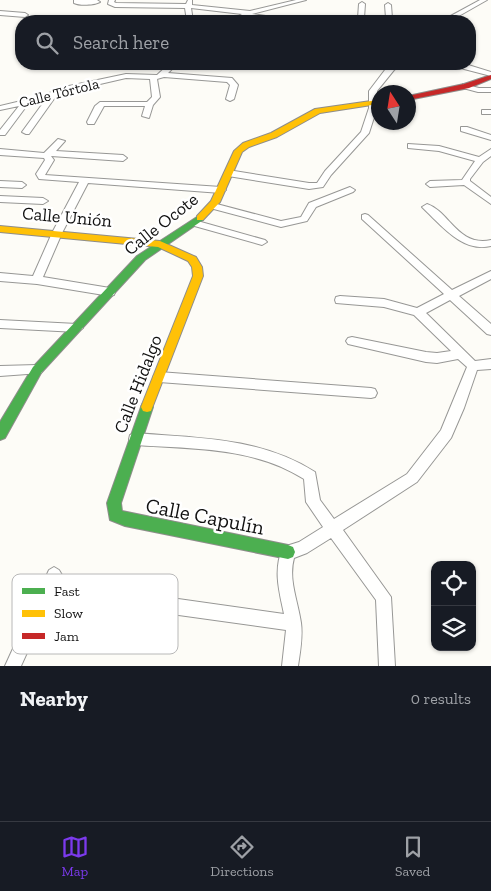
<!DOCTYPE html>
<meta charset="utf-8">
<style>
:root{--surface:#171b24;--page:#242831;--text:#f1f3f6;--muted:#9ea1a6;--line:#363941;--accent:#7c3aed}
body{margin:0;font-family:"Zilla Slab",serif;background:var(--page);color:var(--text)}
.controls{position:absolute;right:15px;bottom:15px;display:grid;overflow:hidden;border-radius:10px;box-shadow:0 1px 4px #0004}
.controls button{width:45px;height:45px;display:grid;place-items:center;padding:0;border:0;border-bottom:1px solid var(--line);background:var(--surface);color:var(--text);font:25px sans-serif}
.compass{position:absolute;left:371px;top:85px;width:45px;height:45px;border-radius:50%;background:var(--surface);box-shadow:0 1px 4px #0004;rotate:348deg}
.list{margin:0;padding:0;list-style:none}
h2{display:flex;justify-content:space-between;align-items:center;height:65px;margin:0;padding:0 20px;font-size:21px}
h2 small{font-size:16px;font-weight:400;color:var(--muted)}
.icon{flex:none;width:28px;height:28px;fill:none;stroke:currentColor;stroke-width:2;stroke-linecap:round;stroke-linejoin:round}
.map{position:relative;flex:none;width:491px;height:666px;overflow:hidden}
.search{position:absolute;background:var(--surface);box-shadow:0 1px 4px #0004;left:15px;right:15px;top:15px;height:55px;display:flex;align-items:center;gap:12px;box-sizing:border-box;padding:0 18px;border-radius:20px;color:var(--muted);font-size:19px}
.sheet{height:155px;background:var(--surface)}
nav{display:flex;justify-content:space-around;align-items:center;box-sizing:border-box;height:70px;border-top:1px solid var(--line);background:var(--surface);font-size:14px;color:var(--muted)}
nav a{display:grid;justify-items:center;gap:2px}
nav .on{color:var(--accent)}
.map>svg:first-child{display:block}
</style>
<div class="map">
<svg width="491" height="666" viewBox="0 0 491 666">
<rect width="100%" height="100%" fill="#fdfcf7"/>
<g fill="none" stroke-linecap="round" stroke-linejoin="round">
<defs>
<g id="street">
<path d="M74,0H97L100,2C94,5 80,6 74,3Z"/>
<path d="M109,0H115L114,2L116,3L186,4L188,0H192V5L250,11L296,0H306L252,14L279,18H358L359,4L362,2L365,4L364,18H386L385,5L388,3L391,5L392,18H447L480,0H487L450,21H274L246,17L238,21H230L242,14L191,8L193,21H187L185,8L115,7L108,4Z"/>
<path d="M0,11L25,13L28,15L25,17L0,15Z"/>
<path d="M169,64H177L168,73L232,78L238,85L234,99L230,101L226,99L230,85L227,82L164,77L157,79L160,97L153,105L149,118L142,116L145,106H104L94,124H88L87,122L95,106L100,102H147L152,97L150,79L126,78L74,90L56,96L29,134H26L22,132L46,99L28,104L5,135H0V130L19,106L0,110V106L38,97L69,86L126,74L157,75Z"/>
<path d="M205,64H265L261,66L214,68Z"/>
<path d="M394,64H403L394,70L377,91V108L369,133L331,175L323,187L309,189L228,176L224,173L228,170L309,183H317L325,171L361,132L369,108V91L388,66Z"/>
<path d="M445,64H465L491,72V76Z"/>
<path d="M463,84L479,88H491V92H478L463,88Z"/>
<rect x="482" y="110" width="9" height="4"/>
<path d="M461,127H467L491,135V140L461,131Z"/>
<path d="M58,139L65,141L56,151L123,155L127,158L123,161L51,156L54,160L45,175L221,187L226,190L221,193L88,183L62,233L43,277L110,288L114,289L115,292L114,295L110,296L37,284L0,281V273L33,276L52,233L79,182L39,179L36,174L45,160L44,158L0,155V149L44,153Z"/>
<path d="M408,144L439,146L479,157L491,149V156L483,162L470,179V181L491,197V204L464,185L430,187L426,184L430,181L462,180L475,161L439,151L408,148Z"/>
<path d="M0,181L22,182L26,185L22,188L0,187Z"/>
<path d="M350,187L355,190L353,192L316,207L307,221L281,227L210,208L208,206L213,203L281,221L301,217L309,203Z"/>
<path d="M0,196L43,198L48,201L43,204L0,202Z"/>
<path d="M427,204C450,212 458,247 491,240V246C463,253 442,226 424,209L422,207Z"/>
<path d="M365,214L368,215L452,290L491,271V279L459,296L491,324V335L487,334L450,300L426,313L475,361L491,359V369L477,370L464,408L451,438L417,482L343,530L391,597L395,666H379L376,600L331,538L307,553L294,558C288,580 298,601 301,623C303,637 300,652 298,666H282L286,630L157,612L152,609L149,604L152,599L157,596L284,614C279,590 273,570 283,547L299,542L323,527L306,502L304,479C254,447 193,449 135,445L130,443L129,439L130,435L135,433C197,438 260,437 315,472L320,500L334,519L407,474L441,430L467,367L458,359L437,363L426,362L348,344L346,341L348,338L352,337L426,352L437,353L451,351L414,315L384,307L336,303L335,300L336,297L340,296L384,299L417,308L444,294L362,219V215Z"/>
<path d="M194,220L265,240L267,242L262,245L191,225L189,223Z"/>
<path d="M0,320L77,324L83,328L77,332L0,328Z"/>
<path d="M37,365L41,367L43,370L41,373L0,376V366Z"/>
<path d="M159,372L371,388L375,389L377,393L375,397L371,398L159,382L155,380L153,377L155,374Z"/>
<path d="M54,567L59,570L62,575L21,666H5L49,570Z"/>
</g>
<g id="fast">
<path d="M200,215L203,216V220L145,260L41,373L5,438L0,440V422L33,367L137,256Z"/>
<path d="M147,402L151,403L153,407L121,503L122,511L288,545L293,547L295,552L293,557L288,559L125,526L110,520L107,503L141,407L143,403Z"/>
</g>
<g id="slow">
<path d="M378,100V104L320,113L277,137L249,147L242,152L220,202L203,220H197V216L211,201L234,151L243,143L271,133L315,109Z"/>
<path d="M0,226L160,241L196,257L202,267L203,276L151,411L147,412L143,411L141,407L193,276L192,267L188,261L158,247L0,232Z"/>
</g>
<path id="jam" d="M491,75V79L469,88L408,100V96L464,84Z"/>
</defs>
<!-- street casing -->
<use href="#street" stroke="#979795" stroke-width="2"/>
<!-- fast casing -->
<use href="#fast" stroke="#8e8d8b" stroke-width="2"/>
<!-- slow casing -->
<use href="#slow" stroke="#8e8d8b" stroke-width="2"/>
<!-- jam casing -->
<use href="#jam" stroke="#8e8d8b" stroke-width="2"/>
<!-- street -->
<use href="#street" fill="#fffffe" fill-rule="evenodd"/>
<!-- fast -->
<use href="#fast" fill="#4caf50" fill-rule="evenodd"/>
<!-- slow -->
<use href="#slow" fill="#ffc107" fill-rule="evenodd"/>
<!-- jam -->
<use href="#jam" fill="#c62828" fill-rule="evenodd"/>
</g>
<g text-anchor="middle" dominant-baseline="central" stroke-width="5" stroke-linejoin="round" paint-order="stroke">
<!-- far-street labels -->
<g font-size="15" fill="#111" stroke="#fff">
<text transform="translate(59 93) rotate(-14)">Calle Tórtola</text>
</g>
<!-- street labels -->
<g font-size="18" fill="#111" stroke="#fff">
<text transform="translate(67 217) rotate(5)">Calle Unión</text>
<text transform="translate(161 224) rotate(-38)">Calle Ocote</text>
<text transform="translate(138 384) rotate(-69)">Calle Hidalgo</text>
</g>
<!-- near-street labels -->
<g font-size="21" fill="#111" stroke="#fff">
<text transform="translate(205 516) rotate(11)">Calle Capulín</text>
</g>
</g>
<!-- legend -->
<rect x="12" y="574" width="166" height="80" rx="8" fill="#fff" stroke="#b8b8b8" stroke-width="1"/>
<rect x="22" y="588" width="23" height="6" fill="#4caf50"/>
<rect x="22" y="610" width="23" height="7" fill="#ffc107"/>
<rect x="22" y="633" width="23" height="6" fill="#c62828"/>
<g font-size="14" fill="#111">
<text x="54" y="596">Fast</text>
<text x="54" y="618">Slow</text>
<text x="54" y="641">Jam</text>
</g>
</svg>
<div class="controls">
<button><svg class="icon" aria-label="locate" viewBox="0 0 24 24"><circle cx="12" cy="12" r="6"/><path d="M12 2v4M12 18v4M2 12h4M18 12h4"/></svg></button>
<button><svg class="icon" aria-label="layers" viewBox="0 0 24 24"><path d="M12 4l9 5-9 5-9-5zM3 14l9 5 9-5"/></svg></button>
</div>
<svg class="compass" viewBox="-18 -18 36 36"><path d="M0-13l5 13h-10z" fill="#e53935"/><path d="M0 13l5-13h-10z" fill="#9ea1a6"/></svg>
<div class="search"><svg class="icon" aria-label="search" viewBox="0 0 24 24"><circle cx="10" cy="10" r="6"/><path d="M15 15l6 6"/></svg>Search here</div>
</div>
<section class="sheet">
<h2>Nearby<small>0 results</small></h2>
<ul class="list">
</ul>
</section>
<nav>
<a class="on"><svg class="icon" aria-label="map" viewBox="0 0 24 24"><path d="M3 6l6-2 6 2 6-2v14l-6 2-6-2-6 2zM9 4v14M15 6v14"/></svg>Map</a>
<a><svg class="icon" aria-label="directions" viewBox="0 0 24 24"><path d="M12 3l9 9-9 9-9-9zM9 14v-3h6M13 9l2 2-2 2"/></svg>Directions</a>
<a><svg class="icon" aria-label="saved" viewBox="0 0 24 24"><path d="M7 4h10v16l-5-4-5 4z"/></svg>Saved</a>
</nav>
